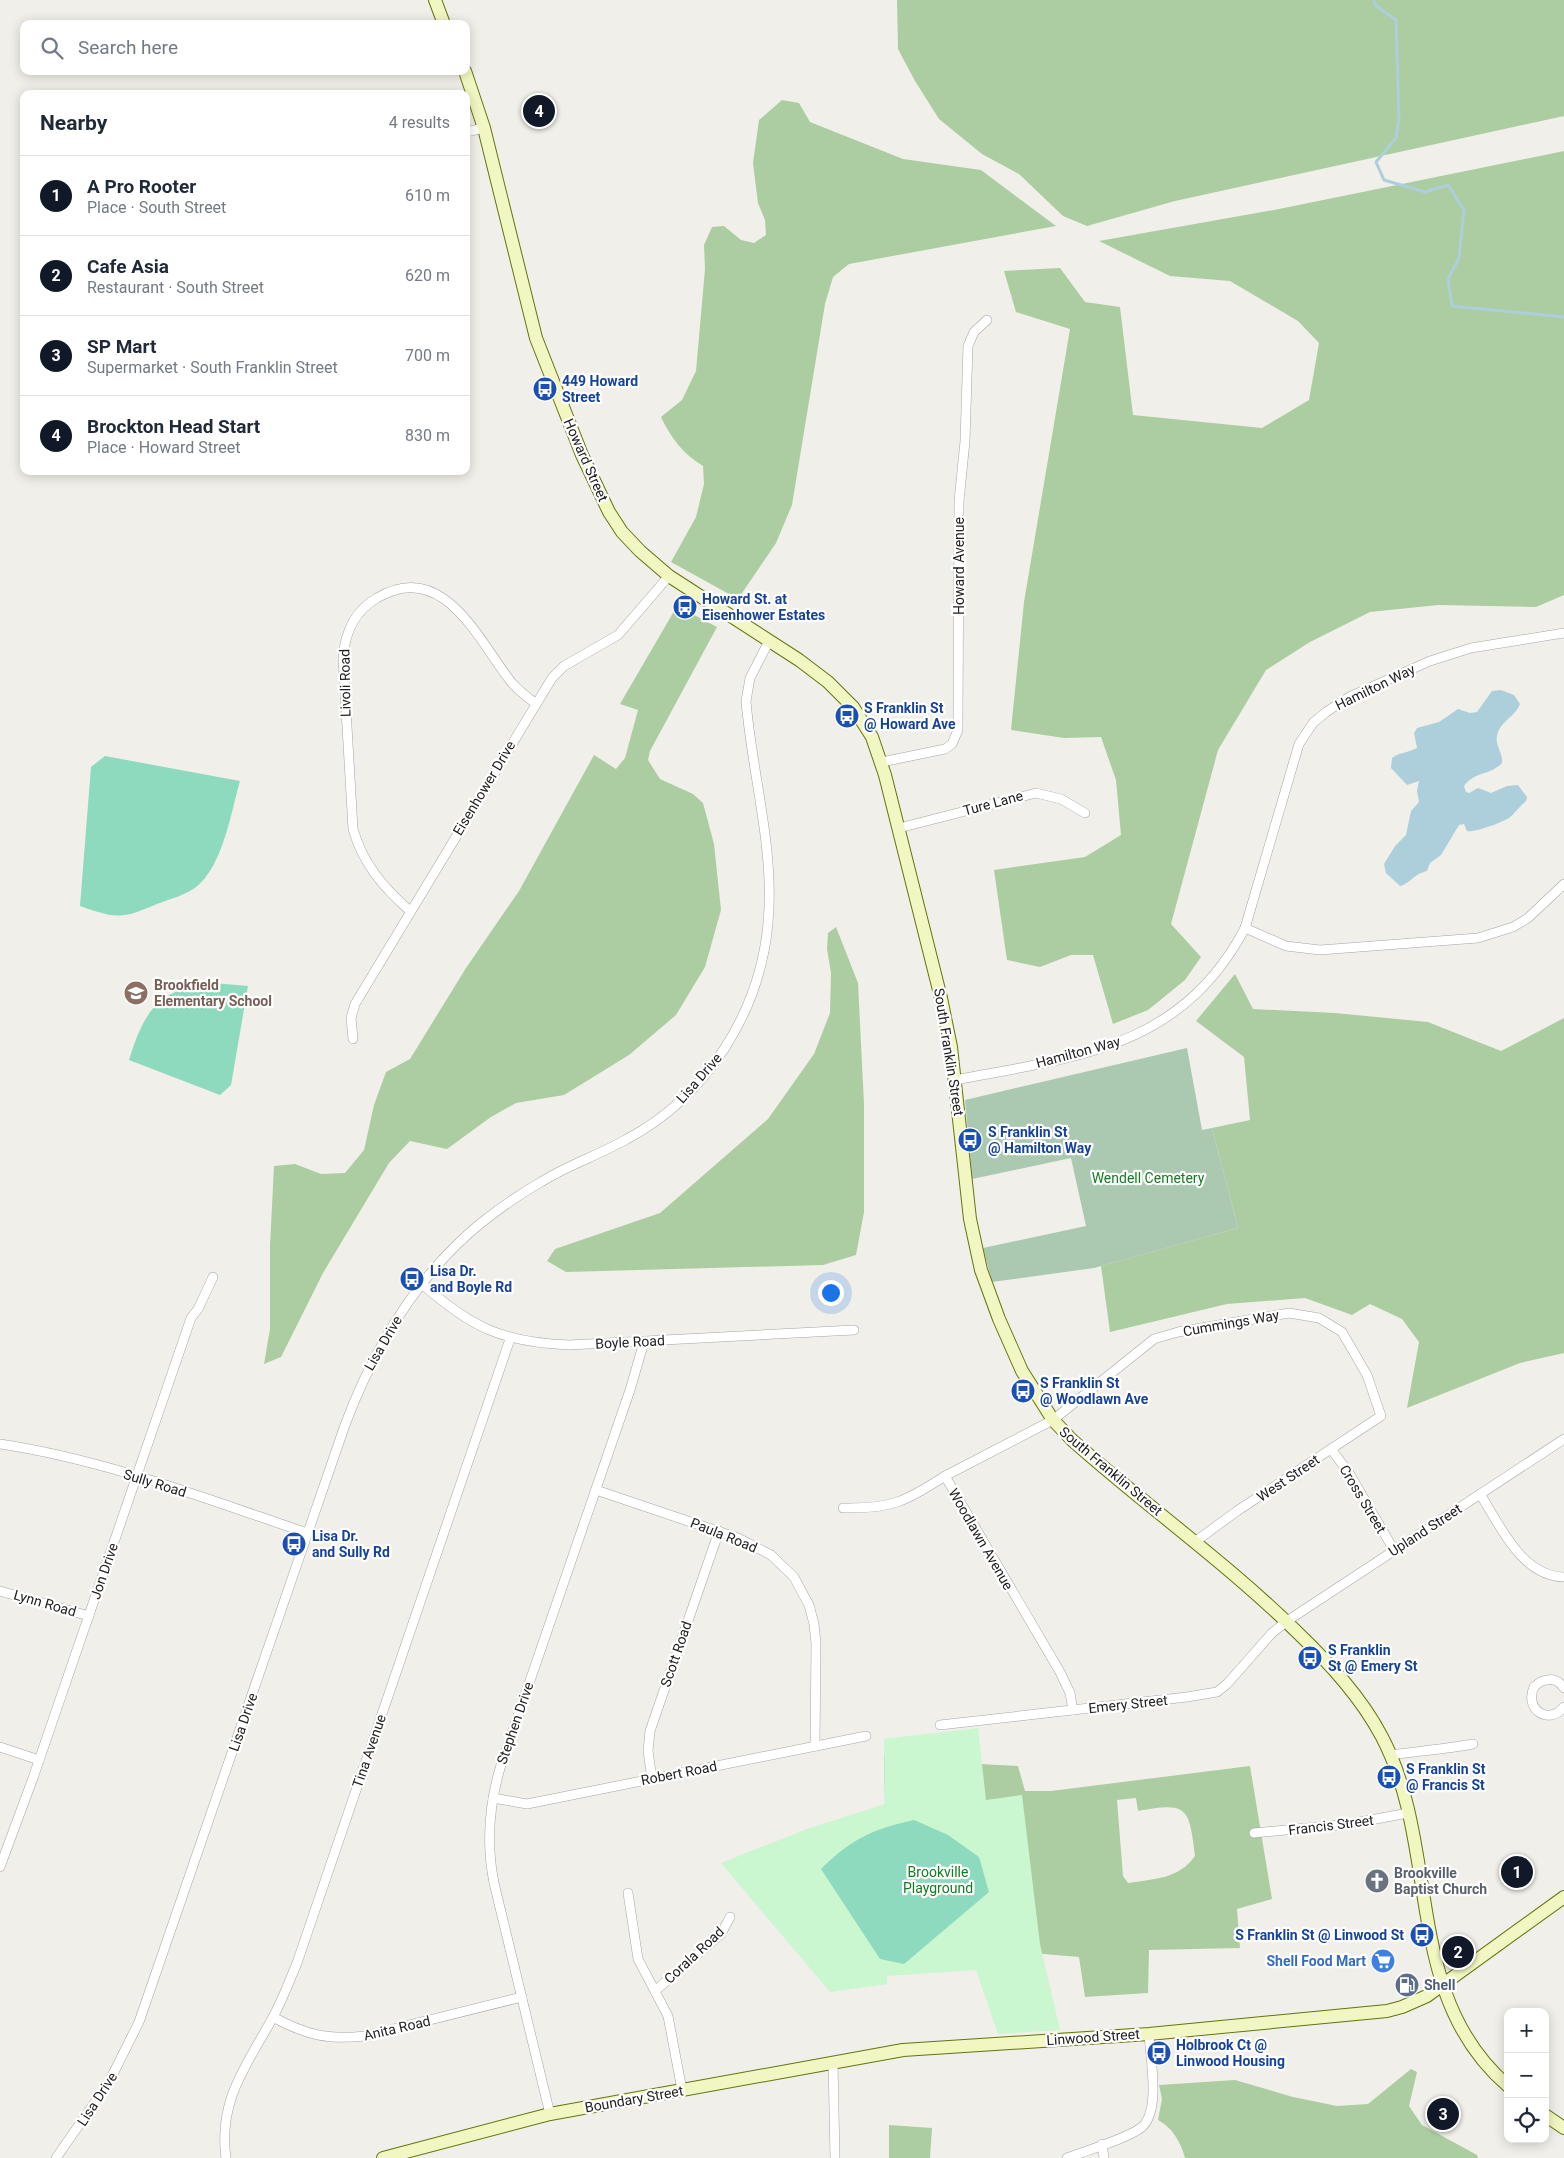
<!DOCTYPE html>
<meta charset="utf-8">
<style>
:root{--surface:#fff;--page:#f2f2f3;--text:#1f2937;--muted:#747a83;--line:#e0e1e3;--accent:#111827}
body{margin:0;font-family:Roboto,sans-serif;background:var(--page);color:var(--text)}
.controls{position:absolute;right:15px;bottom:15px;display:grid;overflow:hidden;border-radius:10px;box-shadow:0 2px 12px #0003}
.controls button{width:45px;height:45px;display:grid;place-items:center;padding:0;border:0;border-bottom:1px solid var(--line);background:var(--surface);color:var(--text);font:25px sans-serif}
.you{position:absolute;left:830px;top:1292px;width:18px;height:18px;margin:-12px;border:4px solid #fff;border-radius:50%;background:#1a73e8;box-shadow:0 0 0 8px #1a73e833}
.badge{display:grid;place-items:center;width:32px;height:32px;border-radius:50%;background:var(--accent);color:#fff;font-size:16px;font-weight:700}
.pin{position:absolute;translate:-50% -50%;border:2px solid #fff;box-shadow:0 1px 5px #0006}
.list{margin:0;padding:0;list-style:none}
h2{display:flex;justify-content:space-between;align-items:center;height:65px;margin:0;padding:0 20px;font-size:21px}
h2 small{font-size:16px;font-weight:400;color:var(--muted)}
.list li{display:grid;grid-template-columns:32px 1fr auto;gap:15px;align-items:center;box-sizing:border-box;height:80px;padding:0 20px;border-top:1px solid var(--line)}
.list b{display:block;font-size:19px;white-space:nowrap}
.list p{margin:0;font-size:16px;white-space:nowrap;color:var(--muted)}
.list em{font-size:16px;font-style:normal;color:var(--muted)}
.icon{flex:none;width:28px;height:28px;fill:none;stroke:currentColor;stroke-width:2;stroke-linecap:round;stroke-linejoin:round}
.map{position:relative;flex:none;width:1564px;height:2158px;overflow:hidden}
.search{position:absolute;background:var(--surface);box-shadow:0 2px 12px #0003;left:20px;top:20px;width:450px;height:55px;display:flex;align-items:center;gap:12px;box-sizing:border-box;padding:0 18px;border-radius:10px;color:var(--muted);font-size:19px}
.panel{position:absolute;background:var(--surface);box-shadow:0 2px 12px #0003;left:20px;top:90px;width:450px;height:385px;border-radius:10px}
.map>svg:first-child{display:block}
</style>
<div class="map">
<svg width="1564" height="2158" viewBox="0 0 1564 2158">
<rect width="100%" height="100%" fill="#f1efe9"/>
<!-- forest -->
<g fill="#accda1" fill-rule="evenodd">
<path d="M897,0H1564V116L1175,201L1087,226L1063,216L1019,174L982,154L939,119L915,81L898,49Z"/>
<path d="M782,100L799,103L810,122L903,159L981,170L1056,226L849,264L833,277L825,304L792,505L776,543L738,599L671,562L696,517L704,484L703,466C683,454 671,438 661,417L682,400L696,371L705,269L704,245L712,227L724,226L741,240L754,243L766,235L765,220L758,203L753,163L759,120Z"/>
<path d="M1564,151V595L1536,607L1438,605L1370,612L1310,642L1266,670L1218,750L1171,924L1201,957L1185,980L1148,1010L1113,1024L1093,955H1071L1040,967L1007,960L994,870L1085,857L1121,835L1116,780L1101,737L1064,738L1011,730L1024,602L1070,329L1016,312L1004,271L1060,268L1085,302L1120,307L1133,415L1262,428L1309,400L1319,343L1298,321L1230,281L1170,276L1099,241L1274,210Z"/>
<path d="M677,606L717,627L650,751L648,760L660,779L693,794L703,803L714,844L721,910L705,967L676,1015L629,1055L564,1095L516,1103L491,1117L447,1149L410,1141L389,1163L323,1273L281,1357L264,1364L270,1329V1246L274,1166L295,1164L321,1174L345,1173L364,1150L374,1105L386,1072L410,1059L466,968L519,891L594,755L616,769L625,758L638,710L620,704Z"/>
<path d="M836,927L858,983L864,1104V1212L856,1255L823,1265L566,1272L547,1261L555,1249L660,1213L768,1119L814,1054L830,1013L831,973L827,949L828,933Z"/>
<path d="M1235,974L1253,1009L1335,1013L1428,1022L1501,1051L1564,1018V1353L1520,1363L1407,1408L1419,1342L1402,1319L1370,1304L1352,1315L1305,1298L1227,1304L1110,1332L1101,1266L1238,1228L1212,1128L1250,1120L1244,1057L1196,1021Z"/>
<path d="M884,1755L941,1762L1018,1766L1025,1791H1051L1250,1766L1272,1899L1237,1909L1240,1948L1149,1950L1148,1993L1085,1997L1079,1957L1032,1953L885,1806ZM1136,1798L1138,1811C1188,1802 1189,1807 1195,1856C1179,1879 1154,1879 1128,1883L1123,1876L1117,1800Z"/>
<path d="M1411,2069L1417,2072L1409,2106L1422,2125L1477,2155L1478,2158H1185C1181,2143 1173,2128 1158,2120L1162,2099L1159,2085L1235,2080L1293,2097L1337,2106L1368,2104Z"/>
<path d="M889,2125L932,2128L930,2158H889Z"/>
</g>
<!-- cemetery -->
<path fill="#abc8b1" d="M1187,1048L1202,1130L1212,1128L1238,1228L1094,1268L992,1282L983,1248L1086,1226L1071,1158L972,1179L965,1100Z"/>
<!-- park -->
<path fill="#caf6d0" d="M978,1728L986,1800L1022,1795L1040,1944L1060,2030L998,2034L976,1970L887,1976V1984L830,1992L721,1863L807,1829L885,1804L884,1739Z"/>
<!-- pitch -->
<g fill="#8ddabf">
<path d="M105,756L240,781C231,812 223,866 196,887C186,895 170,899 157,904C122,919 117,919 80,906L91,767Z"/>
<path d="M202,982L248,986L231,1085L220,1095L129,1060C136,1038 145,1010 166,997C177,990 191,986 202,982Z"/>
<path d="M914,1820L948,1835L979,1857L989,1892L904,1964L880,1959L821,1869C851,1839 873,1829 914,1820Z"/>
</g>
<!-- water -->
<path fill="#adcfdb" d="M1501,690L1514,695L1520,704C1515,717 1500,721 1497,736C1495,745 1503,753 1502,763C1488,777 1476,770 1464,786L1466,792L1469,793L1478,788L1491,793L1507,786L1518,785L1527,797L1526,801C1520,806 1515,813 1509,818C1503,822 1474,833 1467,831L1464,824L1459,825L1441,855L1430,863L1427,871C1412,875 1411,883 1400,886L1386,873L1384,864L1395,846L1406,835L1411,811L1419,802L1417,791L1419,781L1407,785L1391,768L1392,758C1400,752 1408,753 1417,748L1414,733L1417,728L1439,722L1458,709L1470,713L1477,712L1492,691Z"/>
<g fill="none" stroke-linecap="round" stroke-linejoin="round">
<!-- stream -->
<path stroke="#adcfdb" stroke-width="3" d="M1374,0L1375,5L1396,20L1399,118L1396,138L1376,162L1384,180L1425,192L1448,185L1464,210L1459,258L1448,279L1452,306L1564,317"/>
<defs>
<g id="street">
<path d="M466,132L484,128"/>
<path d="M882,762L945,749L952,744L958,730L959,501L965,441L968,346L974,332L987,320"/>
<path d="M899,828L1036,793L1061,799L1085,813"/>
<path d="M410,911C383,887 363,864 353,829L343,658C345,633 354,611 377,598C444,558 479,642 512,683C519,691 527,697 535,703"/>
<path d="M1245,928L1299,744L1313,723L1326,712L1351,696L1430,661L1471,648L1564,633"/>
<path d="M353,1039L351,1018L355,1004L552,678L564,666L618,635L669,576"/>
<path d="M955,1080C1076,1057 1181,1049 1245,928L1286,946L1320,950L1478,938L1513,927L1528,918L1564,884"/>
<path d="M422,1284C472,1328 502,1342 569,1345L854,1330"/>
<path d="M0,1444C106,1460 207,1499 307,1533"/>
<path d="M1331,1449L1349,1473L1394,1550"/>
<path d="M596,1490L738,1538L771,1555L794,1577L809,1605L814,1624L816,1643L815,1746"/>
<path d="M1480,1494C1500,1525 1521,1576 1564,1577"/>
<path d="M843,1508C891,1509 905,1502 945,1476"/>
<path d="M0,1591L89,1616"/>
<path d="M1564,1688C1556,1676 1543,1678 1534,1687C1524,1709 1548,1726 1564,1707"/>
<path d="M1073,1710L1070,1693L1060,1672L945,1476L1053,1420L1154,1339L1178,1332L1289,1313L1319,1318L1342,1332L1367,1375L1381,1416L1237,1511L1196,1541"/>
<path d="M940,1725L1187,1697L1217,1692L1227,1684L1272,1633L1287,1621L1564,1439"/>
<path d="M0,1747L39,1760"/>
<path d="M1390,1755C1419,1751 1446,1749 1473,1744"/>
<path d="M652,1779L648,1751L650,1731L719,1531"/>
<path d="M493,1798L527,1804L866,1736"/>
<path d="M1254,1833L1349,1824L1408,1813"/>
<path d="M0,1867L33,1778L191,1318L198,1309L213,1277"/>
<path d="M628,1893L638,1959L668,2016L682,2090"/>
<path d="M655,1991L721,1934L730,1917"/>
<path d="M273,2017C306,2035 327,2040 365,2036L522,1997"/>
<path d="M833,2063L835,2158"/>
<path d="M550,2114L494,1883C486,1843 489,1804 501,1765L630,1390L644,1342"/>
<path d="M1102,2144L1104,2158"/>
<path d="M56,2158L109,2082L139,2022L345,1425C374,1348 416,1276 481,1223C500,1208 520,1194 541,1182C568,1165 599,1155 627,1139C706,1097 760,1013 768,923C775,850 752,774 746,701L750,678L769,641"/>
<path d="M226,2158C218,2101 246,2066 272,2019C282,2001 289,1982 297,1963L510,1339"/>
<path d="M1067,2158C1087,2150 1127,2139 1142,2127C1161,2110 1150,2057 1149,2034"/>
</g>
<g id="secondary">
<path d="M435,0L444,24"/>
<path d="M465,71L484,128L536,338L582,455L609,512L622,532L640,551L669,576L799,660L828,682L853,707L872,737L885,775L941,998L951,1047L970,1219L981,1270L999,1319L1022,1371L1053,1420L1072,1440C1146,1506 1227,1563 1298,1633C1330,1664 1361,1697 1382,1737C1441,1849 1402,1995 1508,2086"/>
<path d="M1545,2115L1564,2128"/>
<path d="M383,2158L550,2114L903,2050L1149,2034L1387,2011L1402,2007L1427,1996L1564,1897"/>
</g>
</defs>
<!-- street casing -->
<use href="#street" stroke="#a5a5a5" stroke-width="10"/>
<!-- secondary casing -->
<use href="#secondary" stroke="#64740d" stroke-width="14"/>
<!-- street -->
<use href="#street" stroke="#fff" stroke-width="9"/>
<!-- secondary -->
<use href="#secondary" stroke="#f1f6c2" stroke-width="12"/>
</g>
<!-- icons -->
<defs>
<symbol id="bus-disc" viewBox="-11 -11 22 22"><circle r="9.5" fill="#1a4fb4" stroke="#fff"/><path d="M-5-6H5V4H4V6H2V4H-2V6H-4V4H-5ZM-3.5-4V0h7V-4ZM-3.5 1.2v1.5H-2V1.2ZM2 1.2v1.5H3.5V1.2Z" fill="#fff"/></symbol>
<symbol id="school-disc" viewBox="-11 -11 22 22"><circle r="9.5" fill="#8d6e63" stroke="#fff"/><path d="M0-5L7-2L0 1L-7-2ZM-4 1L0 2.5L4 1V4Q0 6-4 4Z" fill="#fff"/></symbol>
<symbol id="church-disc" viewBox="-11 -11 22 22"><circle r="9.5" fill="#6b7280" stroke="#fff"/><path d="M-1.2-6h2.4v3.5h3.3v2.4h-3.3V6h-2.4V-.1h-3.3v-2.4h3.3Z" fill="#fff"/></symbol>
<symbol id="supermarket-disc" viewBox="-11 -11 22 22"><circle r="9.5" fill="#3f7fe0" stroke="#fff"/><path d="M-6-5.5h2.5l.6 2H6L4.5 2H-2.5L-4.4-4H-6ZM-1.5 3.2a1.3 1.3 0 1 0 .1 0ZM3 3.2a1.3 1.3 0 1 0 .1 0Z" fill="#fff"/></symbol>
<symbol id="fuel-disc" viewBox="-11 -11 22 22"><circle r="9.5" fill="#5c6f8a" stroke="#fff"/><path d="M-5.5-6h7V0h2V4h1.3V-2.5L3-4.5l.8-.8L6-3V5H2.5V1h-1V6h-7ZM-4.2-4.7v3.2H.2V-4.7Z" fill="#fff"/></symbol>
</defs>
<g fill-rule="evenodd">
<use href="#bus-disc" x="531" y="375" width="28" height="28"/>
<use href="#bus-disc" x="671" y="593" width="28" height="28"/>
<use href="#bus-disc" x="833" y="702" width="28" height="28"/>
<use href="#school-disc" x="122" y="979" width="28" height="28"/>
<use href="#bus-disc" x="956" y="1126" width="28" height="28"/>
<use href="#bus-disc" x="398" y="1265" width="28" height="28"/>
<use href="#bus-disc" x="1009" y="1377" width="28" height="28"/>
<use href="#bus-disc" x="280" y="1530" width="28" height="28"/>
<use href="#bus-disc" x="1296" y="1644" width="28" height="28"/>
<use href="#bus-disc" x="1375" y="1763" width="28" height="28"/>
<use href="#church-disc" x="1363" y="1867" width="28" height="28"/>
<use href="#bus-disc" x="1408" y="1921" width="28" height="28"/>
<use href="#supermarket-disc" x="1369" y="1947" width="28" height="28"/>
<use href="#fuel-disc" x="1393" y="1971" width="28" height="28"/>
<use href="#bus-disc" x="1145" y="2039" width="28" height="28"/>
</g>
<g text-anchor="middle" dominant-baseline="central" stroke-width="4.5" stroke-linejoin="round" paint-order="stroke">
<!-- transit labels -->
<g font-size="14" font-weight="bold" fill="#164399" stroke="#fff" text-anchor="start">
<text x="562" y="381">449 Howard<tspan x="562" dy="16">Street</tspan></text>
<text x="702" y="599">Howard St. at<tspan x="702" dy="16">Eisenhower Estates</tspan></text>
<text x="864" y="708">S Franklin St<tspan x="864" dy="16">@ Howard Ave</tspan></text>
<text x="988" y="1132">S Franklin St<tspan x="988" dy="16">@ Hamilton Way</tspan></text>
<text x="430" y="1271">Lisa Dr.<tspan x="430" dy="16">and Boyle Rd</tspan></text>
<text x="1040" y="1383">S Franklin St<tspan x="1040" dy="16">@ Woodlawn Ave</tspan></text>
<text x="312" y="1536">Lisa Dr.<tspan x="312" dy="16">and Sully Rd</tspan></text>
<text x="1328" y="1650">S Franklin<tspan x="1328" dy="16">St @ Emery St</tspan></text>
<text x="1406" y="1769">S Franklin St<tspan x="1406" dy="16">@ Francis St</tspan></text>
<text x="1404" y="1935" text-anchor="end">S Franklin St @ Linwood St</text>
<text x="1176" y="2045">Holbrook Ct @<tspan x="1176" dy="16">Linwood Housing</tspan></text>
</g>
<!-- street labels -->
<g font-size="14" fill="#212121" stroke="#fff">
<text transform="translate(586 460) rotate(66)">Howard Street</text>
<text transform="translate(959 566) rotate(-90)">Howard Avenue</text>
<text transform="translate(345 683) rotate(-91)">Livoli Road</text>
<text transform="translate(1375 687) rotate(-26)">Hamilton Way</text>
<text transform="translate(484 788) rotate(-59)">Eisenhower Drive</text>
<text transform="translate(993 803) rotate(-15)">Ture Lane</text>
<text transform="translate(949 1052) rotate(81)">South Franklin Street</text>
<text transform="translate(1078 1052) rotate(-15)">Hamilton Way</text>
<text transform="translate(699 1078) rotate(-49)">Lisa Drive</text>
<text transform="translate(1231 1323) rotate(-10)">Cummings Way</text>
<text transform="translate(630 1342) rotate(-3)">Boyle Road</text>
<text transform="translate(383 1343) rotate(-60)">Lisa Drive</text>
<text transform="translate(1111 1471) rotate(40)">South Franklin Street</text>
<text transform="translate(1288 1478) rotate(-34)">West Street</text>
<text transform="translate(155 1483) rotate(17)">Sully Road</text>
<text transform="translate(1363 1499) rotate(59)">Cross Street</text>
<text transform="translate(1425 1530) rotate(-33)">Upland Street</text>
<text transform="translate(724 1535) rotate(22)">Paula Road</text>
<text transform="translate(981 1539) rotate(60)">Woodlawn Avenue</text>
<text transform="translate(104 1571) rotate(-71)">Jon Drive</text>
<text transform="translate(45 1603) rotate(16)">Lynn Road</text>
<text transform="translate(676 1654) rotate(-71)">Scott Road</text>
<text transform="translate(1128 1704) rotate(-6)">Emery Street</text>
<text transform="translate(243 1722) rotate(-71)">Lisa Drive</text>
<text transform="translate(515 1723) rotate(-71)">Stephen Drive</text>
<text transform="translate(369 1751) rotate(-71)">Tina Avenue</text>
<text transform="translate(679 1773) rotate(-11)">Robert Road</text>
<text transform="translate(1331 1825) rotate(-7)">Francis Street</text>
<text transform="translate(694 1955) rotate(-43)">Corala Road</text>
<text transform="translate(397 2028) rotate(-13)">Anita Road</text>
<text transform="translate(1093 2037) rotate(-4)">Linwood Street</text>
<text transform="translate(97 2099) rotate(-57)">Lisa Drive</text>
<text transform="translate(634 2099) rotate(-10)">Boundary Street</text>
</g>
<!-- education labels -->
<g font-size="14" font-weight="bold" fill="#785e54" stroke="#fff" text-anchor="start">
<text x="154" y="985">Brookfield<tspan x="154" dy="16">Elementary School</tspan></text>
</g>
<!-- park labels -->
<g font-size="14" fill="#147b21" stroke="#fff">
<text x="1148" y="1178">Wendell Cemetery</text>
<text x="938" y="1872">Brookville<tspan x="938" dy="16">Playground</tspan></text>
</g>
<!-- worship labels -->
<g font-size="14" font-weight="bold" fill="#5b616d" stroke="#fff" text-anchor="start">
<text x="1394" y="1873">Brookville<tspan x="1394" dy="16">Baptist Church</tspan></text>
</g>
<!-- shop labels -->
<g font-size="14" font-weight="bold" fill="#366cbe" stroke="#fff" text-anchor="end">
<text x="1366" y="1961">Shell Food Mart</text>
</g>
<!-- service labels -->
<g font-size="14" font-weight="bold" fill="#4e5e75" stroke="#fff" text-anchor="start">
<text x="1424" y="1985">Shell</text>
</g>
</g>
</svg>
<div class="controls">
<button>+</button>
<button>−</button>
<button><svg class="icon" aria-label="locate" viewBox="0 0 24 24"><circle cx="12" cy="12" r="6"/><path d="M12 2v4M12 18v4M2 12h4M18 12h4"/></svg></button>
</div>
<div class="you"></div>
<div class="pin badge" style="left:1517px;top:1872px">1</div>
<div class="pin badge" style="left:1458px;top:1952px">2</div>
<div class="pin badge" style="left:1443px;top:2114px">3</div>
<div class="pin badge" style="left:539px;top:111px">4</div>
<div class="search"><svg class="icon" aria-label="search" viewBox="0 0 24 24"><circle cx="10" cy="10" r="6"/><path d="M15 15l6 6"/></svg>Search here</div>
<section class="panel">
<h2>Nearby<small>4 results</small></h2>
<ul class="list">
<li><span class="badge">1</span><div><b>A Pro Rooter</b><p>Place · South Street</p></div><em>610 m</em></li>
<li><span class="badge">2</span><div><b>Cafe Asia</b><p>Restaurant · South Street</p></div><em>620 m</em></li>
<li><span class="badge">3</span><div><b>SP Mart</b><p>Supermarket · South Franklin Street</p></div><em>700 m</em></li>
<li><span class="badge">4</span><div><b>Brockton Head Start</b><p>Place · Howard Street</p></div><em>830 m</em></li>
</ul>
</section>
</div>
